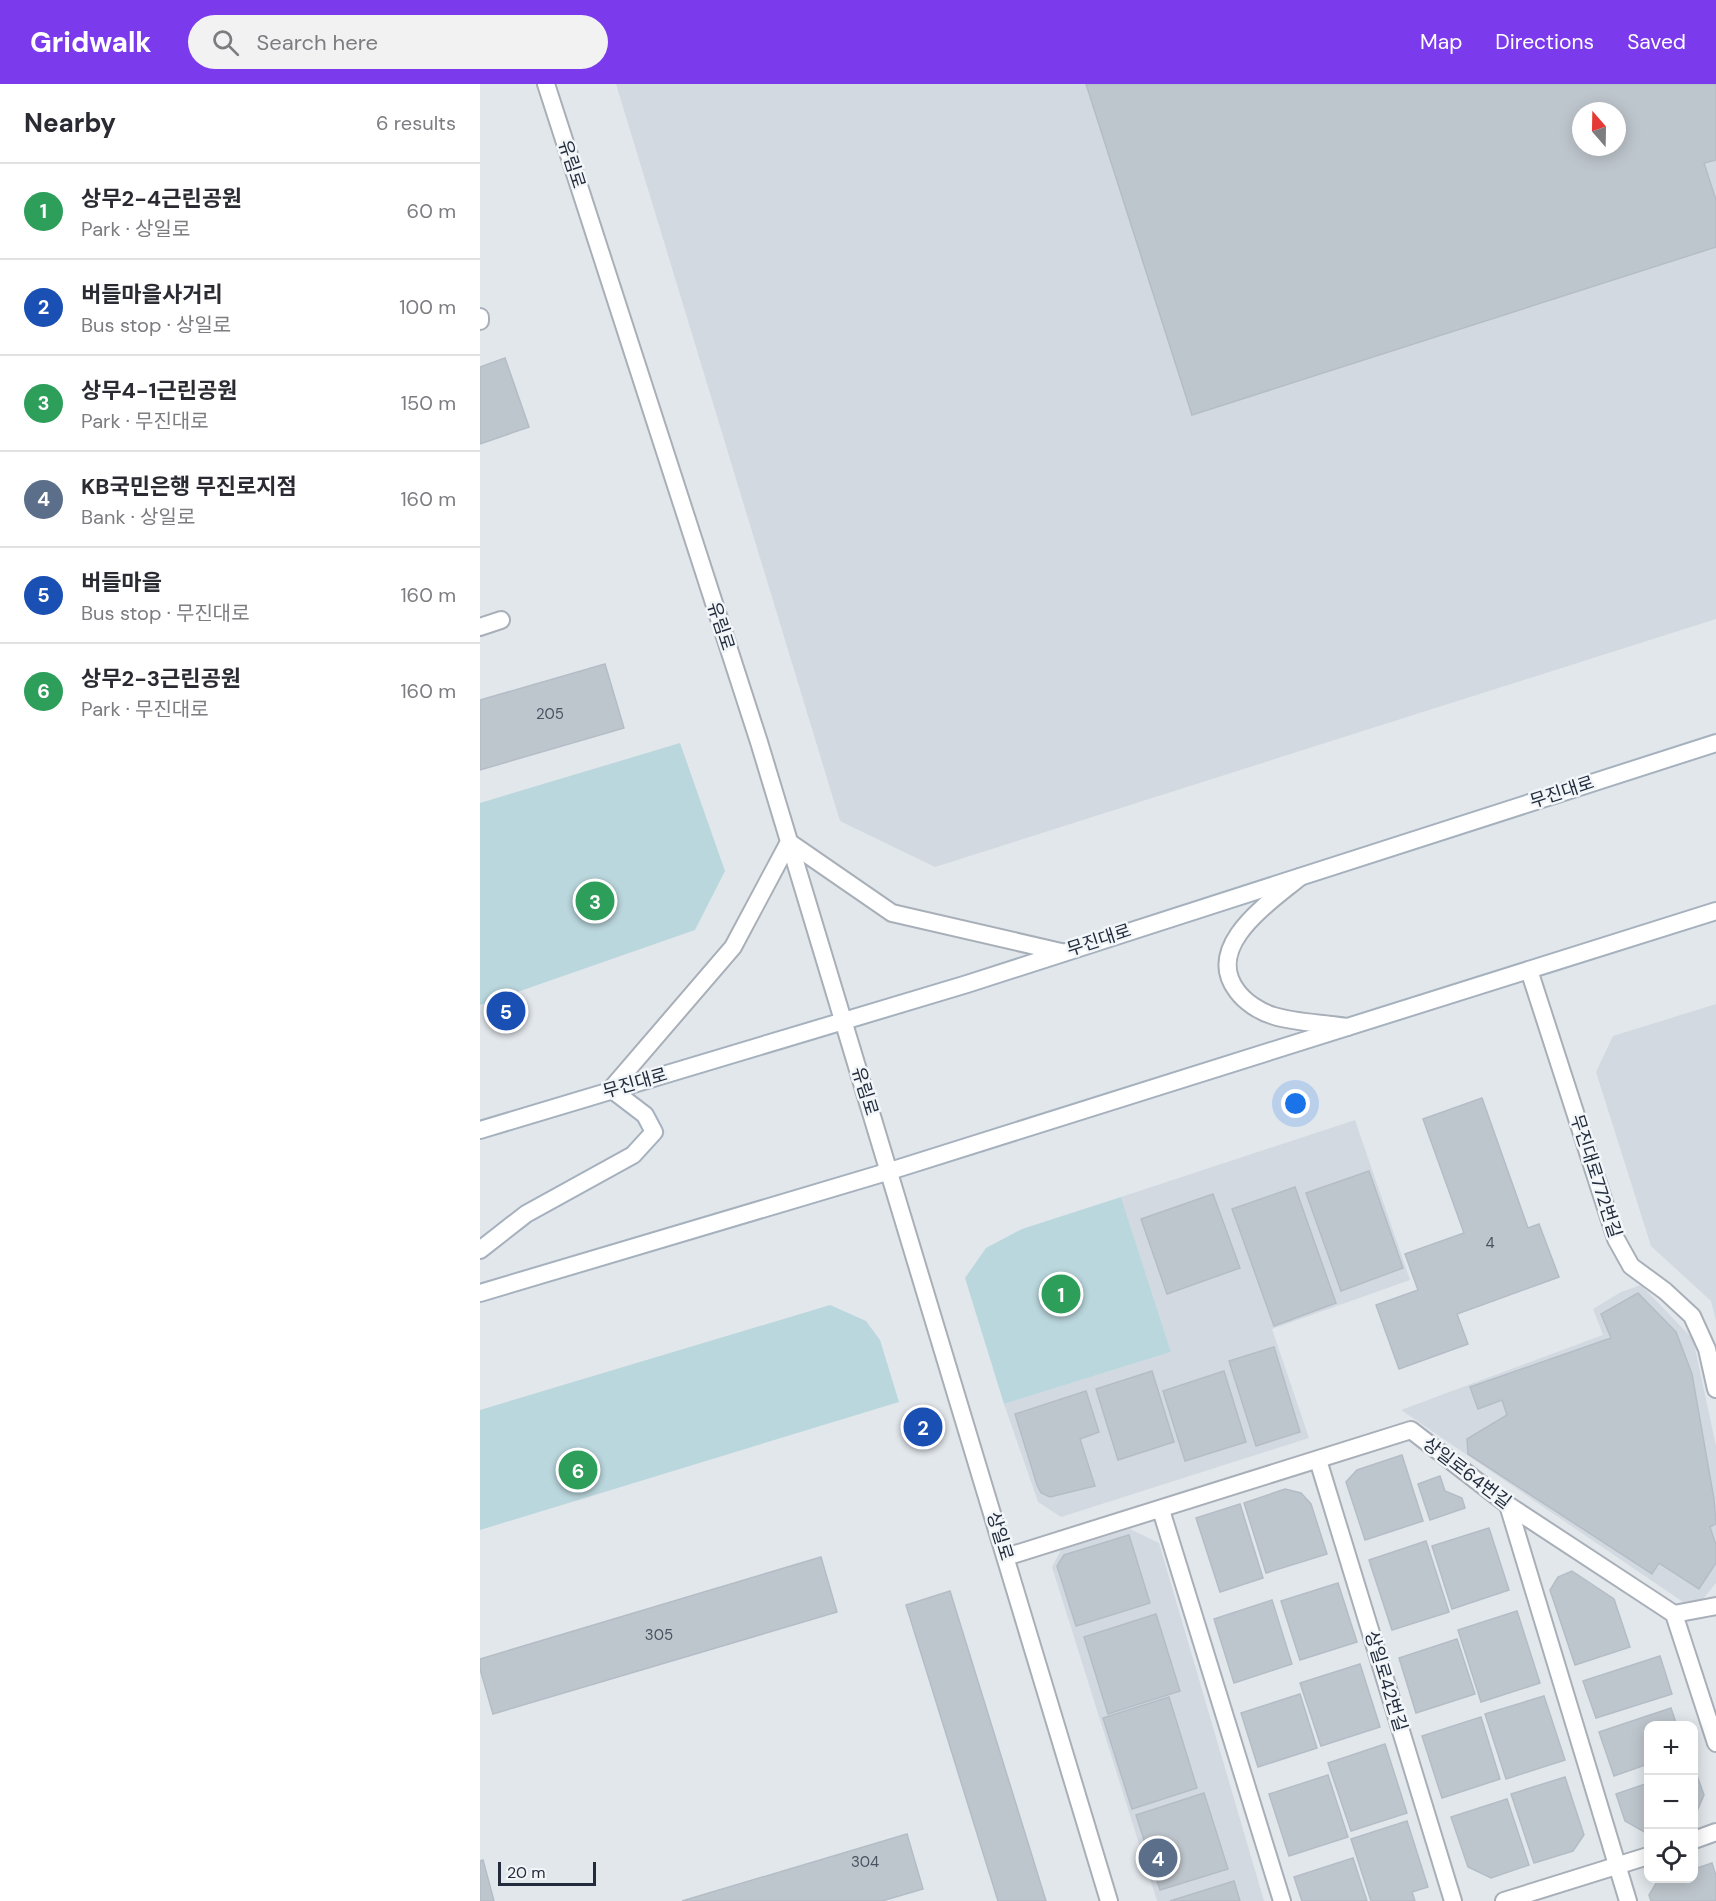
<!DOCTYPE html>
<meta charset="utf-8">
<style>
:root{--surface:#fff;--page:#f2f2f3;--text:#2b2b33;--muted:#7c7c81;--line:#e1e1e2;--accent:#7c3aed}
body{margin:0;font-family:"DM Sans","Noto Sans KR",sans-serif;background:var(--page);color:var(--text)}
.controls{position:absolute;right:18px;bottom:18px;display:grid;overflow:hidden;border-radius:12px;box-shadow:0 3px 15px #0003}
.controls button{width:54px;height:54px;display:grid;place-items:center;padding:0;border:0;border-bottom:2px solid var(--line);background:var(--surface);color:var(--text);font:30px sans-serif}
.compass{position:absolute;left:1092px;top:18px;width:54px;height:54px;border-radius:50%;background:var(--surface);box-shadow:0 3px 15px #0003;rotate:340deg}
.scale{position:absolute;left:18px;bottom:15px;width:98px;box-sizing:border-box;padding-left:6px;border:3px solid #222c3d;border-top:0;font-size:16px;line-height:21px;white-space:nowrap;color:#222c3d;-webkit-text-stroke:4px #f2f6f8;paint-order:stroke}
.you{position:absolute;left:816px;top:1020px;width:21px;height:21px;margin:-15px;border:4px solid #fff;border-radius:50%;background:#1a73e8;box-shadow:0 0 0 9px #1a73e833}
.badge{display:grid;place-items:center;width:39px;height:39px;border-radius:50%;background:var(--accent);color:#fff;font-size:20px;font-weight:700}
.pin{position:absolute;translate:-50% -50%;border:3px solid #fff;box-shadow:0 2px 6px #0006}
.list{margin:0;padding:0;list-style:none}
h2{display:flex;justify-content:space-between;align-items:center;height:78px;margin:0;padding:0 24px;font-size:26px}
h2 small{font-size:20px;font-weight:400;color:var(--muted)}
.list li{display:grid;grid-template-columns:39px 1fr auto;gap:18px;align-items:center;box-sizing:border-box;height:96px;padding:0 24px;border-top:2px solid var(--line)}
.list b{display:block;font-size:22px;white-space:nowrap}
.list p{margin:0;font-size:20px;white-space:nowrap;color:var(--muted)}
.list em{font-size:20px;font-style:normal;color:var(--muted)}
.icon{flex:none;width:33px;height:33px;fill:none;stroke:currentColor;stroke-width:2;stroke-linecap:round;stroke-linejoin:round}
.map{position:relative;flex:none;width:1236px;height:1817px;overflow:hidden}
header{display:flex;align-items:center;gap:36px;box-sizing:border-box;height:84px;padding:0 30px;background:var(--accent);color:#fff}
header strong{font-size:28px}
nav{display:flex;gap:33px;margin-inline-start:auto;font-size:21px}
.search{width:420px;height:54px;background:var(--page);display:flex;align-items:center;gap:15px;box-sizing:border-box;padding:0 21px;border-radius:33px;color:var(--muted);font-size:22px}
main{display:flex}
aside{flex:1;background:var(--surface)}
.map>svg:first-child{display:block}
</style>
<header>
<strong>Gridwalk</strong>
<div class="search"><svg class="icon" aria-label="search" viewBox="0 0 24 24"><circle cx="10" cy="10" r="6"/><path d="M15 15l6 6"/></svg>Search here</div>
<nav><a>Map</a><a>Directions</a><a>Saved</a></nav>
</header>
<main>
<aside>
<h2>Nearby<small>6 results</small></h2>
<ul class="list">
<li><span class="badge" style="background:#2e9e5b">1</span><div><b>상무2-4근린공원</b><p>Park · 상일로</p></div><em>60 m</em></li>
<li><span class="badge" style="background:#1a4fb4">2</span><div><b>버들마을사거리</b><p>Bus stop · 상일로</p></div><em>100 m</em></li>
<li><span class="badge" style="background:#2e9e5b">3</span><div><b>상무4-1근린공원</b><p>Park · 무진대로</p></div><em>150 m</em></li>
<li><span class="badge" style="background:#5c6f8a">4</span><div><b>KB국민은행 무진로지점</b><p>Bank · 상일로</p></div><em>160 m</em></li>
<li><span class="badge" style="background:#1a4fb4">5</span><div><b>버들마을</b><p>Bus stop · 무진대로</p></div><em>160 m</em></li>
<li><span class="badge" style="background:#2e9e5b">6</span><div><b>상무2-3근린공원</b><p>Park · 무진대로</p></div><em>160 m</em></li>
</ul>
</aside>
<div class="map">
<svg width="1236" height="1817" viewBox="0 0 1236 1817">
<rect width="100%" height="100%" fill="#e2e7ec"/>
<!-- built -->
<g fill="#d3d9e0" fill-rule="evenodd">
<path d="M136,0H1236V535L455,783L360,737ZM1101,27H1137V63H1101Z"/>
<path d="M1236,920V1237L1231,1217L1171,1162L1116,988L1133,952Z"/>
<path d="M875,1036L930,1196L792,1245L829,1354L581,1433L558,1418L524,1320L691,1268L641,1113Z"/>
<path d="M1161,1201L1213,1255L1236,1362V1499L1223,1515L1203,1518L921,1326L1123,1251L1113,1225L1141,1208Z"/>
<path d="M650,1445L679,1459L784,1817H677L572,1483L581,1466Z"/>
</g>
<!-- green -->
<g fill="#bad7dd">
<path d="M200,659L245,787L215,846L0,921V719Z"/>
<path d="M641,1113L691,1268L524,1320L485,1194L506,1164L542,1145Z"/>
<path d="M350,1221L386,1237L400,1256L419,1318L0,1446V1326Z"/>
</g>
<!-- building -->
<g fill="#bec6cd" stroke="#b4bdc6" stroke-width="1.5" fill-rule="evenodd">
<path d="M606,0H1236V76L1224,79L1236,116V163L712,331ZM1101,27H1137V63H1101Z"/>
<path d="M25,274L49,343L0,360V283Z"/>
<path d="M125,580L144,644L0,686V616Z"/>
<path d="M1002,1014L1048,1144L1059,1140L1079,1193L977,1230L988,1260L919,1285L896,1221L938,1206L925,1170L984,1149L943,1035Z"/>
<path d="M889,1087L923,1184L861,1207L826,1109Z"/>
<path d="M815,1103L856,1219L794,1242L752,1125Z"/>
<path d="M733,1110L760,1184L687,1210L661,1135Z"/>
<path d="M1158,1209L1196,1248L1212,1290L1234,1415L1236,1440L1230,1443L1236,1461V1479L1219,1505L1179,1479L1172,1490L988,1370L987,1355L1027,1331L1022,1316L998,1325L990,1303L1131,1254L1121,1230Z"/>
<path d="M794,1263L820,1348L776,1362L749,1277Z"/>
<path d="M672,1287L694,1358L638,1376L616,1305Z"/>
<path d="M744,1287L766,1358L705,1377L683,1307Z"/>
<path d="M606,1307L619,1348L600,1355L615,1402L570,1413L561,1409L557,1401L535,1330Z"/>
<path d="M922,1371L943,1437L885,1456L866,1398L877,1386Z"/>
<path d="M960,1392L965,1407L982,1414L985,1424L950,1436L938,1400Z"/>
<path d="M805,1405L821,1409L831,1420L847,1470L786,1489L764,1419Z"/>
<path d="M760,1420L783,1494L740,1508L716,1434Z"/>
<path d="M1009,1444L1029,1506L972,1525L952,1462Z"/>
<path d="M649,1451L670,1519L596,1542L577,1482L584,1471Z"/>
<path d="M946,1457L969,1528L912,1546L889,1476Z"/>
<path d="M341,1473L357,1528L13,1630L0,1585V1575Z"/>
<path d="M1092,1487L1134,1515L1150,1563L1095,1581L1070,1506L1078,1493Z"/>
<path d="M858,1499L877,1558L820,1576L801,1517Z"/>
<path d="M470,1507L566,1817H518L426,1521Z"/>
<path d="M792,1516L812,1580L754,1599L734,1535Z"/>
<path d="M1037,1527L1060,1599L1001,1618L978,1546Z"/>
<path d="M676,1530L700,1607L628,1630L604,1553Z"/>
<path d="M977,1555L995,1610L936,1629L919,1574Z"/>
<path d="M1180,1572L1192,1610L1116,1634L1103,1597Z"/>
<path d="M880,1580L900,1643L841,1662L820,1599Z"/>
<path d="M820,1610L837,1664L778,1683L761,1629Z"/>
<path d="M1064,1612L1085,1676L1026,1695L1005,1630Z"/>
<path d="M689,1613L717,1704L652,1725L623,1634Z"/>
<path d="M1191,1624L1197,1642H1168V1680L1134,1692L1119,1648Z"/>
<path d="M1001,1633L1020,1695L962,1714L942,1652Z"/>
<path d="M905,1660L927,1729L871,1747L848,1679Z"/>
<path d="M1214,1683L1224,1711L1214,1734Z"/>
<path d="M848,1691L868,1753L809,1772L789,1710Z"/>
<path d="M1085,1693L1104,1751L1093,1767L1054,1779L1031,1710Z"/>
<path d="M1168,1699V1750L1145,1737L1136,1710Z"/>
<path d="M724,1709L748,1785L680,1806L656,1731Z"/>
<path d="M1027,1715L1049,1781L1011,1794L988,1783L971,1733Z"/>
<path d="M927,1737L948,1803L932,1808L935,1817H891L871,1755Z"/>
<path d="M427,1750L443,1805L402,1817H202Z"/>
<path d="M873,1774L887,1817H822L814,1793Z"/>
<path d="M3,1776L14,1817H0V1777Z"/>
<path d="M1232,1779L1236,1792V1817H1171L1169,1811L1178,1796L1214,1794V1785Z"/>
<path d="M754,1797L760,1817H690Z"/>
</g>
<g fill="none" stroke-linecap="round" stroke-linejoin="round">
<defs>
<g id="service">
<path d="M0,233V237"/>
<path d="M0,543L21,536"/>
</g>
<g id="minor">
<path d="M1049,886L1136,1155L1151,1182L1185,1207L1212,1232L1227,1265L1236,1305"/>
<path d="M838,1376L973,1817"/>
<path d="M1028,1421L1148,1817"/>
<path d="M681,1426L802,1817"/>
<path d="M526,1473L931,1346L1028,1421L1194,1530L1236,1659"/>
<path d="M1194,1530L1236,1522"/>
<path d="M1214,1756L1236,1748"/>
<path d="M1024,1817L1168,1772"/>
</g>
<g id="tertiary">
<path d="M66,0L279,658L629,1817"/>
<path d="M309,758L412,829L581,868"/>
<path d="M820,793C789,819 723,862 757,907C765,918 780,928 794,932C817,939 843,939 867,943"/>
<path d="M131,1005L253,863L309,758"/>
</g>
<g id="secondary">
<path d="M0,1046L487,900L1236,659"/>
<path d="M0,1166L46,1130L153,1071L174,1048L165,1031L131,1005"/>
<path d="M0,1209L410,1087L1236,827"/>
</g>
</defs>
<!-- service casing -->
<use href="#service" stroke="#a8afb8" stroke-width="20"/>
<!-- minor casing -->
<use href="#minor" stroke="#a8afb8" stroke-width="20"/>
<!-- tertiary casing -->
<use href="#tertiary" stroke="#a8afb8" stroke-width="20"/>
<!-- secondary casing -->
<use href="#secondary" stroke="#a6b1be" stroke-width="20"/>
<!-- service -->
<use href="#service" stroke="#fff" stroke-width="16"/>
<!-- minor -->
<use href="#minor" stroke="#fff" stroke-width="16"/>
<!-- tertiary -->
<use href="#tertiary" stroke="#fff" stroke-width="16"/>
<!-- secondary -->
<use href="#secondary" stroke="#fff" stroke-width="16"/>
</g>
<g text-anchor="middle" dominant-baseline="central" stroke-width="5" stroke-linejoin="round" paint-order="stroke">
<!-- number labels -->
<g font-size="15" fill="#495261">
<text x="70" y="630">205</text>
<text x="1010" y="1159">4</text>
<text x="179" y="1551">305</text>
<text x="385" y="1778">304</text>
</g>
<!-- street labels -->
<g font-size="18" fill="#222c3d" stroke="#f2f6f8">
<text transform="translate(92 80) rotate(72)">유림로</text>
<text transform="translate(241 542) rotate(72)">유림로</text>
<text transform="translate(1082 708) rotate(-18)">무진대로</text>
<text transform="translate(619 856) rotate(-18)">무진대로</text>
<text transform="translate(155 999) rotate(-16)">무진대로</text>
<text transform="translate(385 1007) rotate(73)">유림로</text>
<text transform="translate(1116 1092) rotate(72)">무진대로772번길</text>
<text transform="translate(987 1389) rotate(37)">상일로64번길</text>
<text transform="translate(520 1452) rotate(73)">상일로</text>
<text transform="translate(906 1597) rotate(73)">상일로42번길</text>
</g>
</g>
</svg>
<div class="controls">
<button>+</button>
<button>−</button>
<button><svg class="icon" aria-label="locate" viewBox="0 0 24 24"><circle cx="12" cy="12" r="6"/><path d="M12 2v4M12 18v4M2 12h4M18 12h4"/></svg></button>
</div>
<svg class="compass" viewBox="-18 -18 36 36"><path d="M0-13l5 13h-10z" fill="#e53935"/><path d="M0 13l5-13h-10z" fill="#7c7c81"/></svg>
<div class="scale">20 m</div>
<div class="you"></div>
<div class="pin badge" style="left:581px;top:1210px;background:#2e9e5b">1</div>
<div class="pin badge" style="left:443px;top:1343px;background:#1a4fb4">2</div>
<div class="pin badge" style="left:115px;top:817px;background:#2e9e5b">3</div>
<div class="pin badge" style="left:678px;top:1774px;background:#5c6f8a">4</div>
<div class="pin badge" style="left:26px;top:927px;background:#1a4fb4">5</div>
<div class="pin badge" style="left:98px;top:1386px;background:#2e9e5b">6</div>
</div>
</main>
